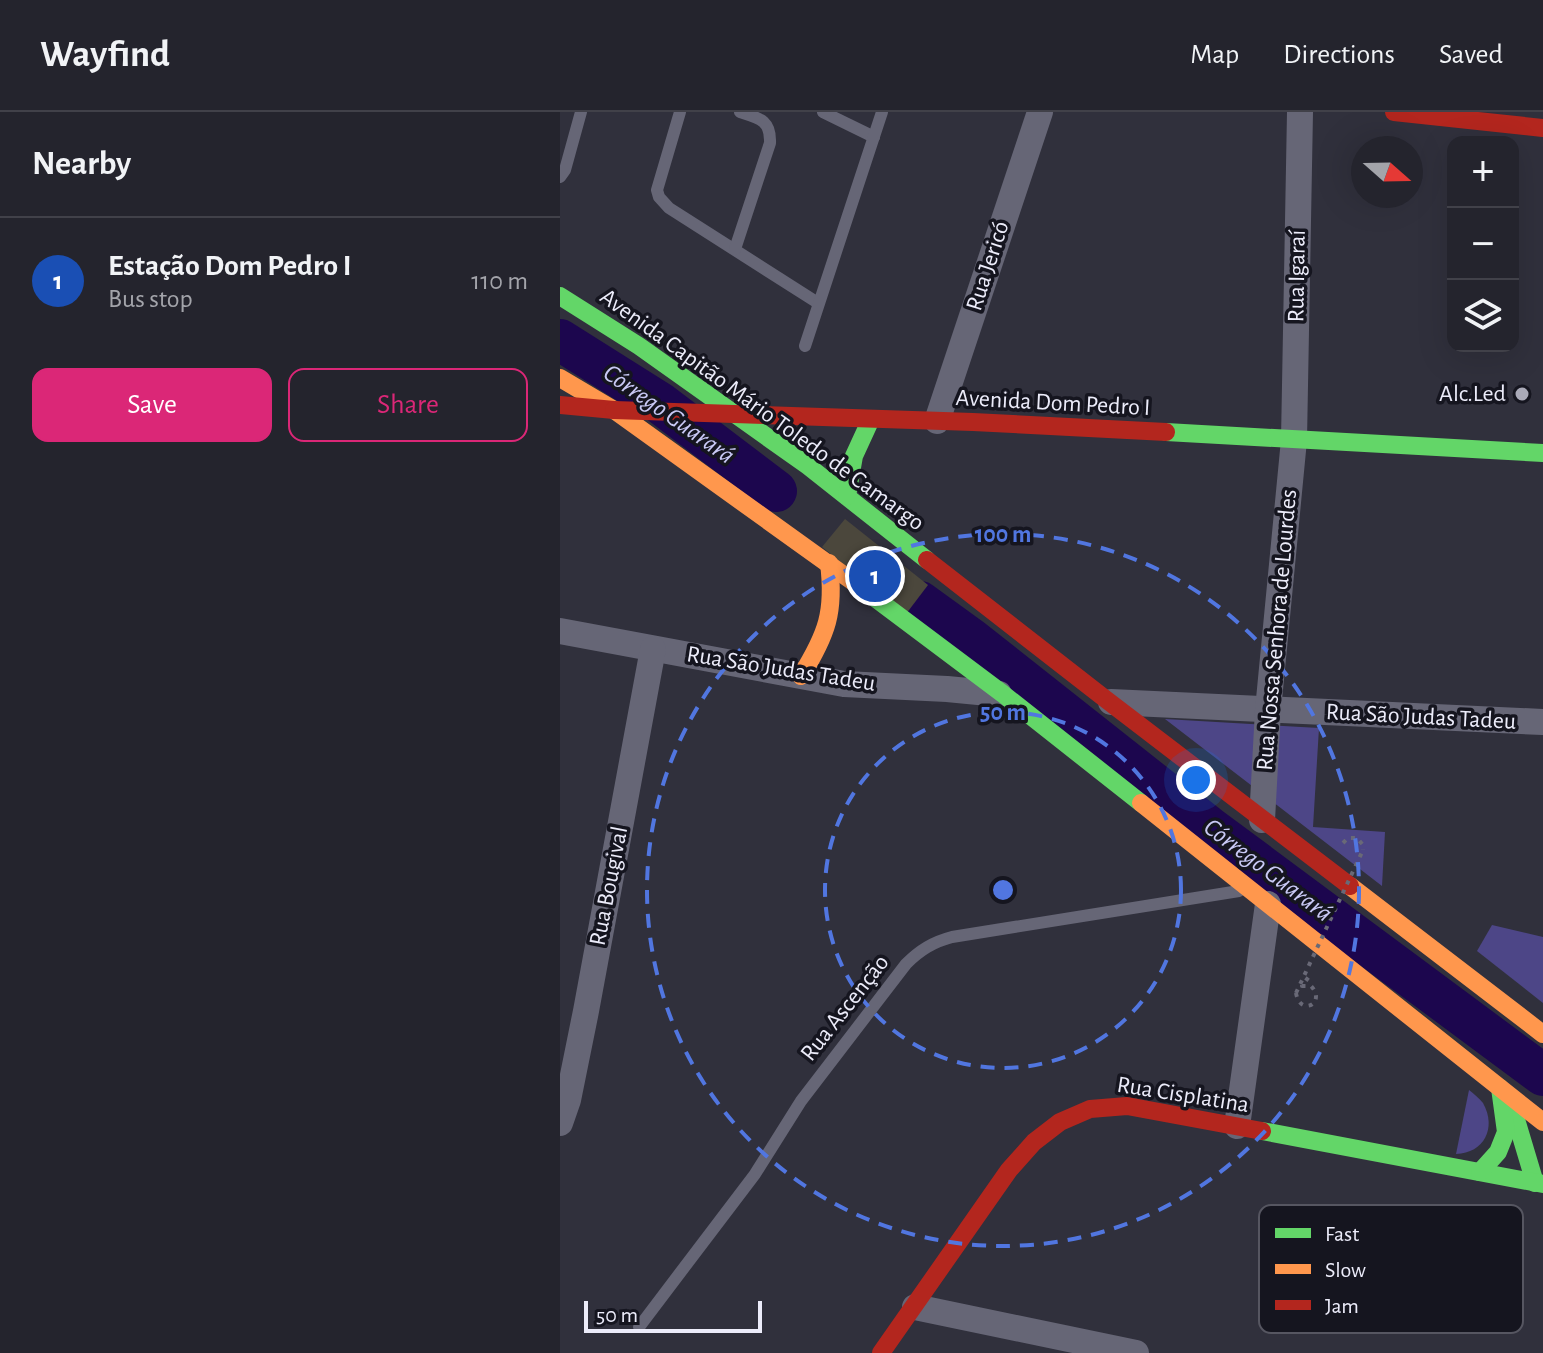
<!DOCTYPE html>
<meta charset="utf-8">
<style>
:root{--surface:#24242d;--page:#303039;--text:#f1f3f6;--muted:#a3a4aa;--line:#414149;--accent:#db2777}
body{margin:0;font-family:"Alegreya Sans",sans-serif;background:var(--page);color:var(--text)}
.controls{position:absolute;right:24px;top:24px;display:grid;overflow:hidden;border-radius:16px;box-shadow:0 8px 32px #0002}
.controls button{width:72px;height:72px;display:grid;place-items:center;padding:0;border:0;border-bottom:2px solid var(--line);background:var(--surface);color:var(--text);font:40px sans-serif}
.compass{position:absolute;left:791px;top:24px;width:72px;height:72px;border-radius:50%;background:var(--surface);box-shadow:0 8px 32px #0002;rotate:110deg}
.scale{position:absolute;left:24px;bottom:20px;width:178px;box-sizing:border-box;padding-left:8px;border:4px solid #ececfa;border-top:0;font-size:22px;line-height:28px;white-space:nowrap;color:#ececfa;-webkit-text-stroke:6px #15151f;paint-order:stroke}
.you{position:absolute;left:636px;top:668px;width:28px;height:28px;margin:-20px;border:6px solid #fff;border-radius:50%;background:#1a73e8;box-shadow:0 0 0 12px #1a73e833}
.badge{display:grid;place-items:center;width:52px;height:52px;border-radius:50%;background:var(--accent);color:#fff;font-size:26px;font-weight:700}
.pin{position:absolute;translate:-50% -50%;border:4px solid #fff;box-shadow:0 2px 8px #0006}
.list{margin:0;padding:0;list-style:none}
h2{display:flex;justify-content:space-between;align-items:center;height:104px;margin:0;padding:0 32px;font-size:34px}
h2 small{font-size:26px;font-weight:400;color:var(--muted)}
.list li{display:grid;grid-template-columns:52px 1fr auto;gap:24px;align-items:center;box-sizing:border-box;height:128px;padding:0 32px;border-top:2px solid var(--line)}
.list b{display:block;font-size:30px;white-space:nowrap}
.list p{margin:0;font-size:26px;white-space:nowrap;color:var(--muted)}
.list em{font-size:26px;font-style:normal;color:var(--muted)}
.actions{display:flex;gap:16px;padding:24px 32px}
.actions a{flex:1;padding:18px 0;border:2px solid var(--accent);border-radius:16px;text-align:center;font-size:28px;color:var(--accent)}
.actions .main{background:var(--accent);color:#fff}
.icon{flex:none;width:44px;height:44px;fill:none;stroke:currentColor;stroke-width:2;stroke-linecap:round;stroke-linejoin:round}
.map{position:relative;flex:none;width:983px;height:1241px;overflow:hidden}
header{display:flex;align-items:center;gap:48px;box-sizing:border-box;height:112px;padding:0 40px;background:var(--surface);border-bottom:2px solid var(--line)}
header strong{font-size:38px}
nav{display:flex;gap:44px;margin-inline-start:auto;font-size:28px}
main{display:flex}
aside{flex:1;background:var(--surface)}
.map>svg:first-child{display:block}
</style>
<header>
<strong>Wayfind</strong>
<nav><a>Map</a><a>Directions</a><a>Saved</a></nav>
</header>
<main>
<aside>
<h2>Nearby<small></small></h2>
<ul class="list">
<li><span class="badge" style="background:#1a4fb4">1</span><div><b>Estação Dom Pedro I</b><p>Bus stop</p></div><em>110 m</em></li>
</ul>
<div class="actions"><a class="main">Save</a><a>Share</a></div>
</aside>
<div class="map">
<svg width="983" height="1241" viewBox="0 0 983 1241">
<rect width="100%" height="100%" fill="#30303c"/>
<!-- green -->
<g fill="#4d4687">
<path d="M605,607L759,616L753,715L825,720L822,774Z"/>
<path d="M932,813L983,825V891L917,839Z"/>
<path d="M909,978C914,982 919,986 923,991C937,1016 924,1041 896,1042Z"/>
</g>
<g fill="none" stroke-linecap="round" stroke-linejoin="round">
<!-- river -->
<g stroke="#1c064e" stroke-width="42">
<path d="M0,228L100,291L216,379"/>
<path d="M360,490L411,527L649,715L983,963"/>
</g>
</g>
<!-- building -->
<path fill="#4b473c" d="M285,407L368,473L346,502L262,435Z"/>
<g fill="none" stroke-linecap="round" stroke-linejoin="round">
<!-- path -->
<g stroke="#696977" stroke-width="4" stroke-dasharray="4 6" stroke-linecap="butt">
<path d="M783,731L788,726H797L803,733V738"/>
<path d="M736,881C740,905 767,891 751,874H742L750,863"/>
</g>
<!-- lane -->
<g stroke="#666676" stroke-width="12">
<path d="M120,0L97,78L99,85L109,96L258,191"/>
<path d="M263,0L314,25"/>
<path d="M0,65L5,58L21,0"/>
<path d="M175,137L210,31C211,8 199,6 180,0"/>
<path d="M245,234L322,0"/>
<path d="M79,1215L195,1062L241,989L346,852C360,838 373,830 392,825L679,779"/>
</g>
<!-- street -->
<g stroke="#666676" stroke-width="26">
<path d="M377,309L480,0"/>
<path d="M0,519L284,572L387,577L439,582"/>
<path d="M551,590L983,610"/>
<path d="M702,708L708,598L734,328L740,0"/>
<path d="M0,1011L8,988L26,899L93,537"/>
<path d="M677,1014L708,792"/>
<path d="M355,1195L576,1241"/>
</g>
<!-- fast -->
<g stroke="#63d668" stroke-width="18">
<path d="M0,184L79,234L248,354L367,448"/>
<path d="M606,320L983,341"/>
<path d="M287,384L294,344L311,307"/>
<path d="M299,474L443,582L581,691"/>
<path d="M952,994L975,1071"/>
<path d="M702,1019L983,1072"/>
<path d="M920,1060L938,1040L946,1020L940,976"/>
</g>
<!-- slow -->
<g stroke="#ff974d" stroke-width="18">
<path d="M0,266L54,298L299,474"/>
<path d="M241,564C267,522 275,500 269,451"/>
<path d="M581,691L983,1010"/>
<path d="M790,774L983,922"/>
</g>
<!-- jam -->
<g stroke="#b3261e" stroke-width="18">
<path d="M834,0L983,16"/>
<path d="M0,293L54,298"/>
<path d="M54,298L413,310L606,320"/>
<path d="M367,448L548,589L790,774"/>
<path d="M321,1241L449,1058L474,1030L500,1010L530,997L567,994L702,1019"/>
</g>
<!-- path-bridge -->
<path stroke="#696977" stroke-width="4" stroke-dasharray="4 6" stroke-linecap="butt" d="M736,881L803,738"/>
</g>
<!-- distance rings -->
<g fill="none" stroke="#5176e0" stroke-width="4" stroke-dasharray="14 10">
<circle cx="443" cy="778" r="178"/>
<circle cx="443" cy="778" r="356"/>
</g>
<!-- markers -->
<circle fill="#aaaab8" stroke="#15151f" stroke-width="3" cx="962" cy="282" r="8"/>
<g text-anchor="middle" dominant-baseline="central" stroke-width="7" stroke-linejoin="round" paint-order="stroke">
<!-- street labels -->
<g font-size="24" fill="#ececfa" stroke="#15151f">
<text transform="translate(428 154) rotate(-72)">Rua Jericó</text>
<text transform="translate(737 164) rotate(-89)">Rua Igaraí</text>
<text transform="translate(493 291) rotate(3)">Avenida Dom Pedro I</text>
<text transform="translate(202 298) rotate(36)">Avenida Capitão Mário Toledo de Camargo</text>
<text transform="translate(717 518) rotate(-85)">Rua Nossa Senhora de Lourdes</text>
<text transform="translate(221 557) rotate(9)">Rua São Judas Tadeu</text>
<text transform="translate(861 605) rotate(3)">Rua São Judas Tadeu</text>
<text transform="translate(49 774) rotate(-79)">Rua Bougival</text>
<text transform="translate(285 896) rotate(-52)">Rua Ascenção</text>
<text transform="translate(623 983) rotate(9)">Rua Cisplatina</text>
</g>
<!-- poi labels -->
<g font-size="24" fill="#ececfa" stroke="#15151f" text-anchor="end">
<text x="946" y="282">Alc.Led</text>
</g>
<!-- water labels -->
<g font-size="26" font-style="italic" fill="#c9c9f5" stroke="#15151f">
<text transform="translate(109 302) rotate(35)">Córrego Guarará</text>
<text transform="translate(708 758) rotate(37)">Córrego Guarará</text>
</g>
</g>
<!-- legend -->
<rect x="699" y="1093" width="264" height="128" rx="12" fill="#15151f" stroke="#565661" stroke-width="2"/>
<rect x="715" y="1116" width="36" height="10" fill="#63d668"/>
<rect x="715" y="1152" width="36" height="10" fill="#ff974d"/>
<rect x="715" y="1188" width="36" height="10" fill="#b3261e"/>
<g font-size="22" fill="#ececfa">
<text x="765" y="1129">Fast</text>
<text x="765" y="1165">Slow</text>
<text x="765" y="1201">Jam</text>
</g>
<circle cx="443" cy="778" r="12" fill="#5176e0" stroke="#15151f" stroke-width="4"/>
<g font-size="24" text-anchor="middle" font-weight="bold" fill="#5176e0" stroke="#15151f" stroke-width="7" stroke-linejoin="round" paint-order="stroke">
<text x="443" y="430">100 m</text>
<text x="443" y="608">50 m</text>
</g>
</svg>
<div class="controls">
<button>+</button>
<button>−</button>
<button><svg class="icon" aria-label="layers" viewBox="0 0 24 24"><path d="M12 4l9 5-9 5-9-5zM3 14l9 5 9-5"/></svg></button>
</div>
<svg class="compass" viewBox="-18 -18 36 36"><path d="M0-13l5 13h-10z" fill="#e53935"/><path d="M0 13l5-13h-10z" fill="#a3a4aa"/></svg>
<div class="scale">50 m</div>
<div class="you"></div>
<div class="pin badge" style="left:315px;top:464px;background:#1a4fb4">1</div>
</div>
</main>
